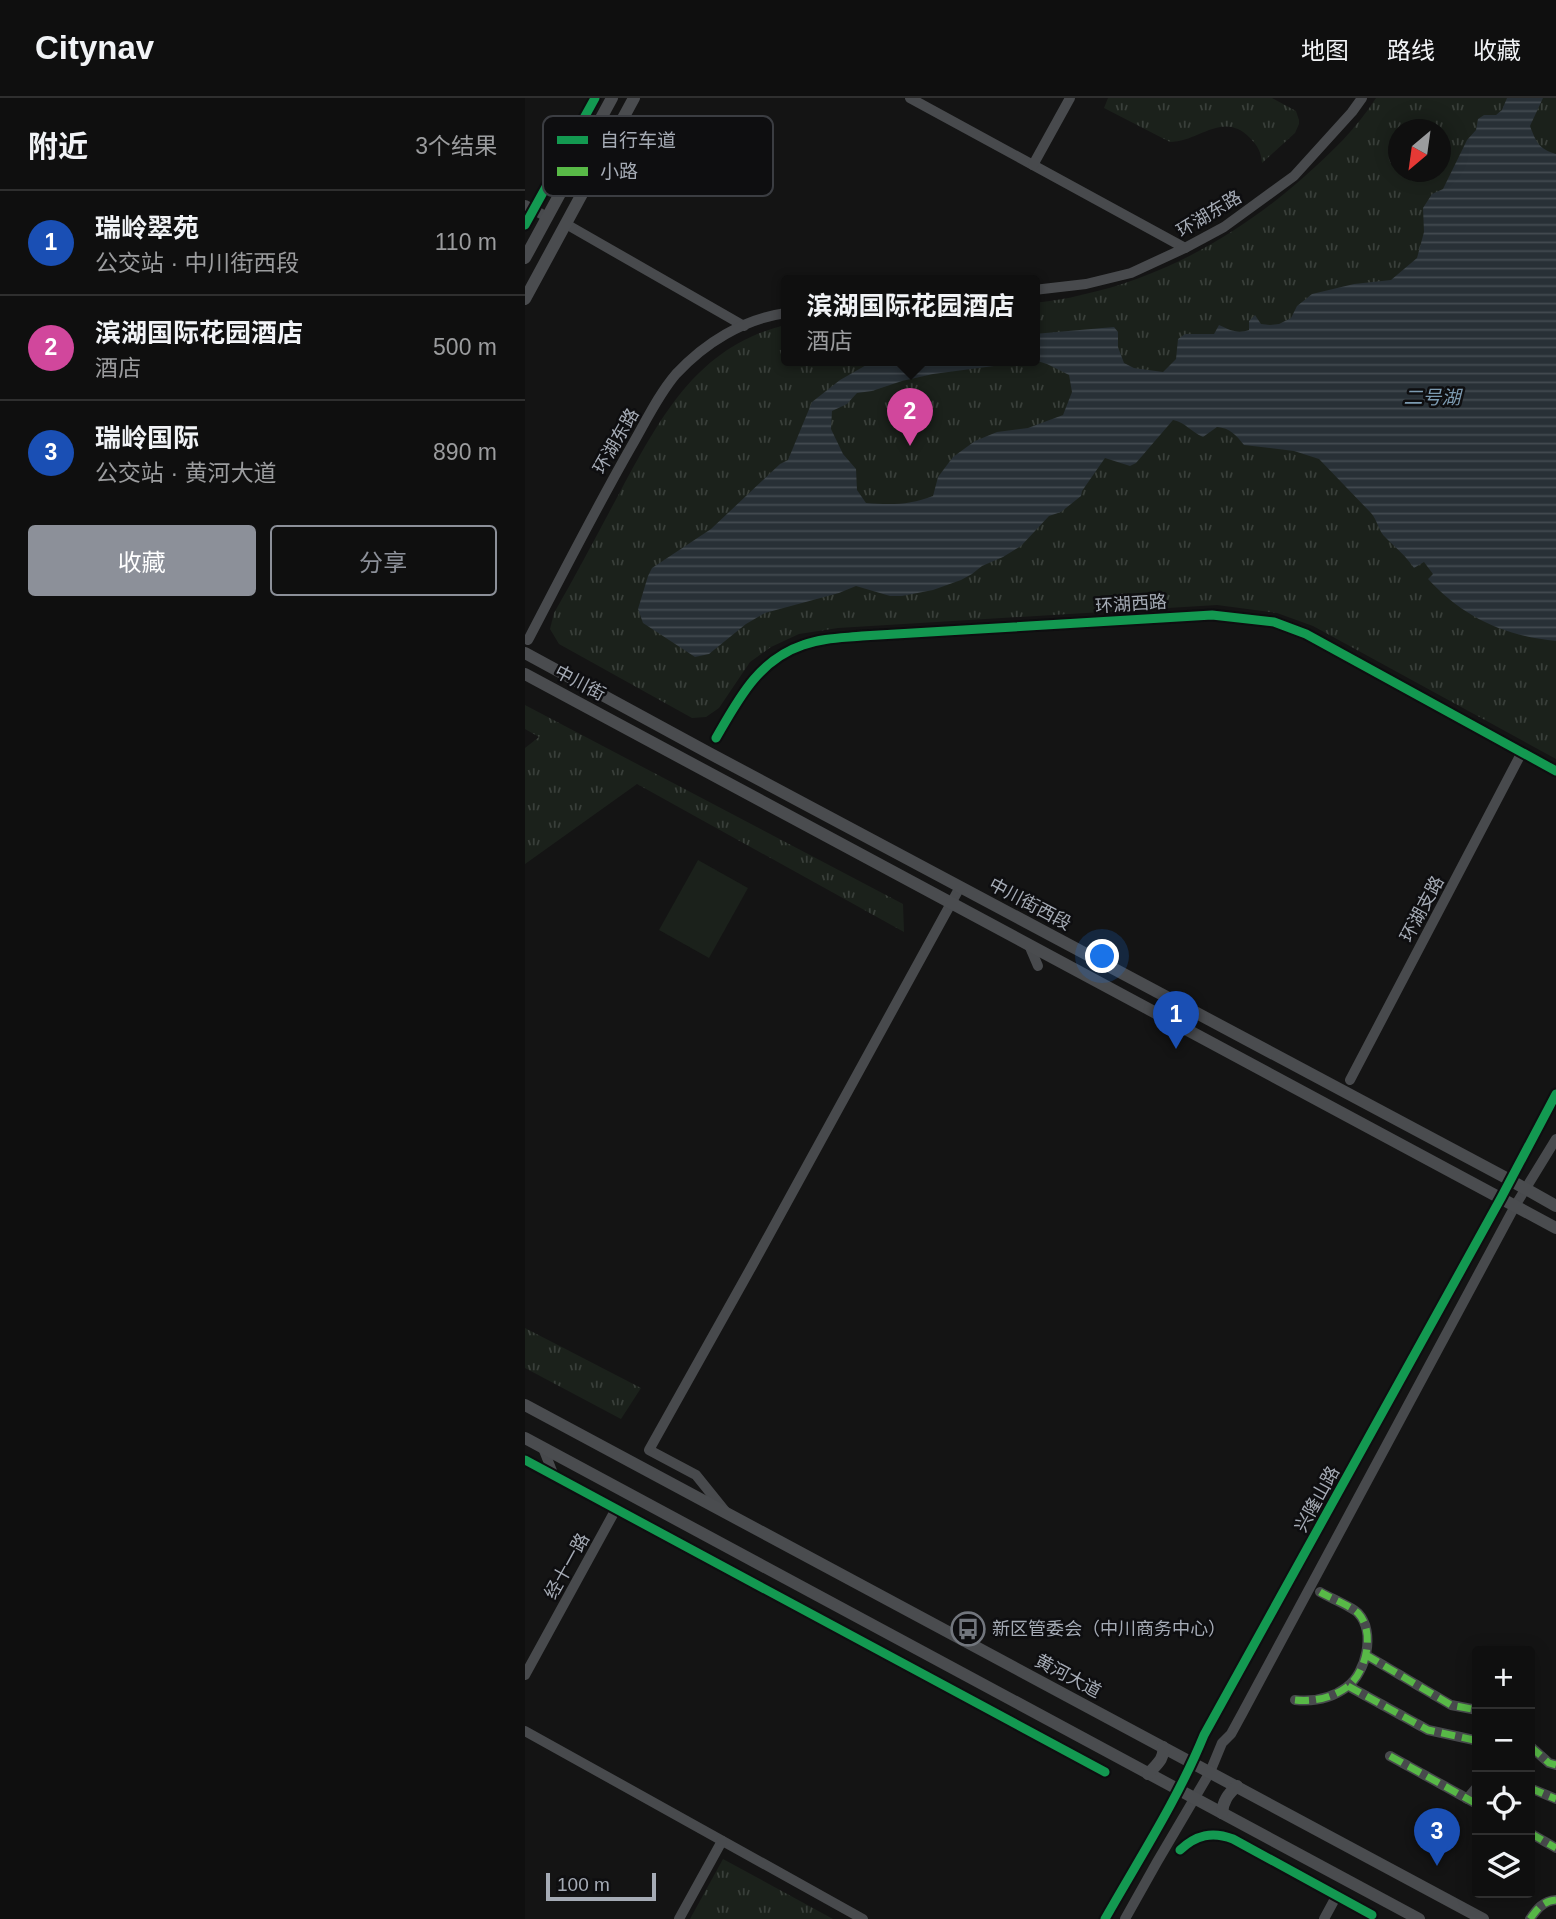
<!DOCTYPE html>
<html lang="zh">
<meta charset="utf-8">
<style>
:root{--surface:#0f0f0f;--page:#1d1d1d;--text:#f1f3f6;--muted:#9b9c9e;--line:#2f2f2f;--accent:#8c9099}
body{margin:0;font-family:Helvetica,"Noto Sans SC",sans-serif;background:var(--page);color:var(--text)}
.controls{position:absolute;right:21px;bottom:21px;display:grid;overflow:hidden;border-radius:7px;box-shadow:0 4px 18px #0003}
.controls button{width:63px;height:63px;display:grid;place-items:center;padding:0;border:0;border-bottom:2px solid var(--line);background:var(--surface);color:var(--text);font:35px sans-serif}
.compass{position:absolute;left:863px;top:21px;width:63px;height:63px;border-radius:50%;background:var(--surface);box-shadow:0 4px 18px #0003;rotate:209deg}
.scale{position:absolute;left:21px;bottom:18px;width:110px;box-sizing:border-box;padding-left:7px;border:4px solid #a5abb5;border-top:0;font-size:19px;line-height:24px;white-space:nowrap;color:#a5abb5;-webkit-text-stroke:5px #0e0e10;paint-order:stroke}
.you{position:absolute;left:578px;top:859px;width:24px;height:24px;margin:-18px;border:5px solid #fff;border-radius:50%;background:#1a73e8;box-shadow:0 0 0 10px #1a73e833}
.badge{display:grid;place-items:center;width:46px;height:46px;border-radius:50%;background:var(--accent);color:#fff;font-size:23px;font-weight:700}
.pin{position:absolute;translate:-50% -58px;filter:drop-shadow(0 2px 4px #0008)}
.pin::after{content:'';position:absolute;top:37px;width:24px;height:21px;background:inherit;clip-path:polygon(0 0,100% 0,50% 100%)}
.popup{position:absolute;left:256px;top:177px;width:259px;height:91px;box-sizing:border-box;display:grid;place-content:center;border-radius:7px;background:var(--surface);filter:drop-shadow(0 2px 5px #0005);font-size:23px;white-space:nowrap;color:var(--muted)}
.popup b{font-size:26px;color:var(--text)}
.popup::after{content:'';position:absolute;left:50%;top:100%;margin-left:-14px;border:14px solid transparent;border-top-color:var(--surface)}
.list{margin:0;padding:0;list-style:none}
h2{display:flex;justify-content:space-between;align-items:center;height:91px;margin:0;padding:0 28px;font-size:30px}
h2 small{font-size:23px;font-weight:400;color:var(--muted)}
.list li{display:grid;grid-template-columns:46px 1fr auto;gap:21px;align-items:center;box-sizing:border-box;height:105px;padding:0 28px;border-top:2px solid var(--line)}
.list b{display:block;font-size:26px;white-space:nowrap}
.list p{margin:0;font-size:23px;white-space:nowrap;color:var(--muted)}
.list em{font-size:23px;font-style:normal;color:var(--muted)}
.actions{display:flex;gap:14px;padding:21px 28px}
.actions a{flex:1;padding:16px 0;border:2px solid var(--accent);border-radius:7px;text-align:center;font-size:24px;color:var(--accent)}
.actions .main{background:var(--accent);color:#fff}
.icon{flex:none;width:38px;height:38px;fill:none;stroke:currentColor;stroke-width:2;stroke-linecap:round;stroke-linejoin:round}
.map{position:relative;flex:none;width:1031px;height:1821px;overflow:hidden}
header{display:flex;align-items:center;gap:42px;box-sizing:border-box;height:98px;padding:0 35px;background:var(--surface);border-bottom:2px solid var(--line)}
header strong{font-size:33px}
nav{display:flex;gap:38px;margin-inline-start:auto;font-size:24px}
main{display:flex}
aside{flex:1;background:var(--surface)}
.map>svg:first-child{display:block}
</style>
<header>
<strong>Citynav</strong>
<nav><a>地图</a><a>路线</a><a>收藏</a></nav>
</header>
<main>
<aside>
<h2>附近<small>3个结果</small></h2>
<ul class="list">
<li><span class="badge" style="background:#1a4fb4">1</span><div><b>瑞岭翠苑</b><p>公交站 · 中川街西段</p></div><em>110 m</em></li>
<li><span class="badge" style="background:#d1479c">2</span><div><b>滨湖国际花园酒店</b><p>酒店</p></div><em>500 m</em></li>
<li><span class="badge" style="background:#1a4fb4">3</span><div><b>瑞岭国际</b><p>公交站 · 黄河大道</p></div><em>890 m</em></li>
</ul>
<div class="actions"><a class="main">收藏</a><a>分享</a></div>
</aside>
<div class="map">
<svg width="1031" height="1821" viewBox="0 0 1031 1821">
<defs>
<pattern id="park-tufts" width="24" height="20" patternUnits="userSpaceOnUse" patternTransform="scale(1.75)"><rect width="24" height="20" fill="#1b211b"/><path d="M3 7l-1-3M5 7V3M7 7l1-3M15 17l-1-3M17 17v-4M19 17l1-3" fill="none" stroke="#393f3a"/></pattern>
<pattern id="water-rules" width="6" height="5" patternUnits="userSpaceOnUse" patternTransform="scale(1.75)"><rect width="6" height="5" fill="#283036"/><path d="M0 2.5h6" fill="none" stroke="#444b51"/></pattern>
</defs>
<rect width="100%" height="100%" fill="#141414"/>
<!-- park -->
<g fill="url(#park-tufts)" fill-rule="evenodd">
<path d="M583,0H747L771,13L774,22V26L770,35L737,65C736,54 733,48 725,40C698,12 674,44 645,44L579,10Z"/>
<path d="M851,0H1031V661L788,528L752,515L692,507L313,530L274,536L246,549L225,564L194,610L181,619L167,620L34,546L25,531L29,515C52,475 74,433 96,392C136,319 172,248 261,227V262H509V205C525,203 541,201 556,197C640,179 716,135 780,78C806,55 832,30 851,0ZM874,32H916V74H874Z"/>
<path d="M0,607L378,806L379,834L112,686L0,766V650L14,639L0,631Z"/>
<path d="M0,1230L116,1290L96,1321L0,1270Z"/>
<path d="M198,1761L308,1821H165Z"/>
</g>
<!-- garden -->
<path fill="#1b211b" d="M173,762L223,790L184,860L134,832Z"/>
<!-- water -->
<path fill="url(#water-rules)" d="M982,0H1018L1005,28C1011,44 1014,51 1031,56V543C979,538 938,519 903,481L908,476L899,464L889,470C881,458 871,450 861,440C853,433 853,423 846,415L794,361L769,353L719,347C711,337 705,330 692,329L678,339C665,333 661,325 648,322L611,365L605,368L580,360L557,393L556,398L536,414L524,418L496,448L478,459L457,468L447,476L436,482L408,492L377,498H365L331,488L314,495L240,515L221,526L184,556L170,559L118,525L113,511L123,478L127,470L186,431L255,366L263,362L287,304L315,282L350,262H482L469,268L408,276L377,283L347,293L332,295L322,306L307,313L306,331L318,356L331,371L332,392L341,405C366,407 385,407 408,398L413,379L428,359L450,343L472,334L503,330L538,317L547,294L544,277L522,266L509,262V236L589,229L593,234V249L599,265L609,270L638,274L651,261L653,241L660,236H689L694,227C705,232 712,236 724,232V223L730,217L736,226L745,227L754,226L766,220L772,208L787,196L829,186L866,182L892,160L899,134L898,110L907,96L918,91L942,42L951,32L953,21L959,17H971L977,12Z"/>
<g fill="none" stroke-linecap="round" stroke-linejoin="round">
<!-- minor -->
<g stroke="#484a4d" stroke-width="10">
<path d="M385,0L660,150"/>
<path d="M508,67L545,0"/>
<path d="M0,107L22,119"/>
<path d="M41,126L219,228"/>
<path d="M509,192L561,186L606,175L660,150L699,129L769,78L827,14L837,0"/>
<path d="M3,542C37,477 70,412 106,349C120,325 133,297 151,276C180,245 218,221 261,215"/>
<path d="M191,640C213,602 233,562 278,547C297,540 317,540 337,538L687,517L749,524L781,536L1031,673"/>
<path d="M504,847L513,868"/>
<path d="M825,982L997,654"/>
<path d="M18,1350L29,1378"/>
<path d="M200,1413L171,1377L124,1352L227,1168L435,789"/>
<path d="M841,1557L926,1607L952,1612"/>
<path d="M0,1577L91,1411"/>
<path d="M823,1588L903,1632L949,1642L952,1645"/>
<path d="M770,1602C788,1604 807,1600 822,1589C841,1575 851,1534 833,1515C826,1508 805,1500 795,1494"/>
<path d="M0,1633L338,1821"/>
<path d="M1005,1648L1024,1665L1031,1667"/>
<path d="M865,1658L952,1706"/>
<path d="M1005,1690L1031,1701"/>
<path d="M942,1701L952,1689"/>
<path d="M1005,1735L1031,1750"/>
<path d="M154,1821L197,1743"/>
<path d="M580,1821C614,1761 653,1701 679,1637L976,1100L1031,996"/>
<path d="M600,1821L632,1764L685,1674L697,1645L706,1636L718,1614L990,1108L1031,1041"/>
<path d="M799,1821L812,1797"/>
<path d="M1005,1821C1012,1811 1018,1803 1031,1802"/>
</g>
<!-- major -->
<g stroke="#4a4c4f" stroke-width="12">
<path d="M0,160L87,0"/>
<path d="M0,201L109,0"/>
<path d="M0,555L184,655L985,1082L1031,1108"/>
<path d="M0,576L1031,1130"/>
<path d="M0,1307L958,1821"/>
<path d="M0,1340L894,1821"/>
<path d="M623,1676C631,1667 640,1661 638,1649"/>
<path d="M697,1715C698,1703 703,1696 712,1688"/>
</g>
<!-- quiet -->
<g stroke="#58b947" stroke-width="7" stroke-dasharray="14 7" stroke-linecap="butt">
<path d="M841,1557L926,1607L952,1612"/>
<path d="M823,1588L903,1632L949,1642L952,1645"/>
<path d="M770,1602C788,1604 807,1600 822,1589C841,1575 851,1534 833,1515C826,1508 805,1500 795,1494"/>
<path d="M1005,1648L1024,1665L1031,1667"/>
<path d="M865,1658L952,1706"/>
<path d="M1005,1690L1031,1701"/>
<path d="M1005,1735L1031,1750"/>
<path d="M1005,1821C1012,1811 1018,1803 1031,1802"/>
</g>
<defs>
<g id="cycleway">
<path d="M0,127L70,0"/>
<path d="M191,640C213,602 233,562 278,547C297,540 317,540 337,538L687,517L749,524L781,536L1031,673"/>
<path d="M0,1362L580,1674"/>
<path d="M655,1752C671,1737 687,1733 708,1741L847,1817"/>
<path d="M580,1821C614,1761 653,1701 679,1637L976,1100L1031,996"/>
</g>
</defs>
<!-- cycleway casing -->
<use href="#cycleway" stroke="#0e0e10" stroke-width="13"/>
<!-- cycleway -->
<use href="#cycleway" stroke="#139951" stroke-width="9"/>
</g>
<!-- icons -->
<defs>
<symbol id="bus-ring" viewBox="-11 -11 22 22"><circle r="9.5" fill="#0e0e10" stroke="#72767d" stroke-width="1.5"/><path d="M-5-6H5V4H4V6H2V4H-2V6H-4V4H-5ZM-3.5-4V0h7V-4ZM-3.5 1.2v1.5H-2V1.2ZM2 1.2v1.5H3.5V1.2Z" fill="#72767d"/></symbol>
</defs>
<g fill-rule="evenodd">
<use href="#bus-ring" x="424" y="1512" width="38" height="38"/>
</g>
<g text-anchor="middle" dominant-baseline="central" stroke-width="5" stroke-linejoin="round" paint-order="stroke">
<!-- street labels -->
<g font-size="18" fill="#a5abb5" stroke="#0e0e10">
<text transform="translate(684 116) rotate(-31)">环湖东路</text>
<text transform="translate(91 343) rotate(-60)">环湖东路</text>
<text transform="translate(606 506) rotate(-4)">环湖西路</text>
<text transform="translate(55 585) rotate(28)">中川街</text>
<text transform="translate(505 806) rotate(28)">中川街西段</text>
<text transform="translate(897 811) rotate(-62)">环湖支路</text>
<text transform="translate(792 1401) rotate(-61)">兴隆山路</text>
<text transform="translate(42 1468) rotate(-61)">经十一路</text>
<text transform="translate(543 1578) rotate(28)">黄河大道</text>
</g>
<!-- poi labels -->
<g font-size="18" fill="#a5abb5" stroke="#0e0e10" text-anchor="start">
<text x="467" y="1531">新区管委会（中川商务中心）</text>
</g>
<!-- water labels -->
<g font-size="19" font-style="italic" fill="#7c9ab0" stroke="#0e0e10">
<text x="907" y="299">二号湖</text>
</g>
</g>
<!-- legend -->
<rect x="18" y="18" width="230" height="80" rx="10" fill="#0e0e10" stroke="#3b3d42" stroke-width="2"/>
<rect x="32" y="38" width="31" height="8" fill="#139951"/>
<rect x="32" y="69" width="31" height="9" fill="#58b947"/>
<g font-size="19" fill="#a5abb5">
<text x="75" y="49">自行车道</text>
<text x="75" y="80">小路</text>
</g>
</svg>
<div class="controls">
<button>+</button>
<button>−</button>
<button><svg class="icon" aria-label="locate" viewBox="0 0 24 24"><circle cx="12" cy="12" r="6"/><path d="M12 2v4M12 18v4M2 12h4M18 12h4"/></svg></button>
<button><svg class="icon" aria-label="layers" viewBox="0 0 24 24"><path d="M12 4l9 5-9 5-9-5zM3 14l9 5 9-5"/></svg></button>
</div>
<svg class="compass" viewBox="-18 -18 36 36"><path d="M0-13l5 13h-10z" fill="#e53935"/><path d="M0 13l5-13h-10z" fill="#9b9c9e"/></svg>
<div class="scale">100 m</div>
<div class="you"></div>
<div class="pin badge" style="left:651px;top:951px;background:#1a4fb4">1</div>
<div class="pin badge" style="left:385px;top:348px;background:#d1479c">2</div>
<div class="popup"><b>滨湖国际花园酒店</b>酒店</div>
<div class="pin badge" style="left:912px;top:1768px;background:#1a4fb4">3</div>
</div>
</main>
